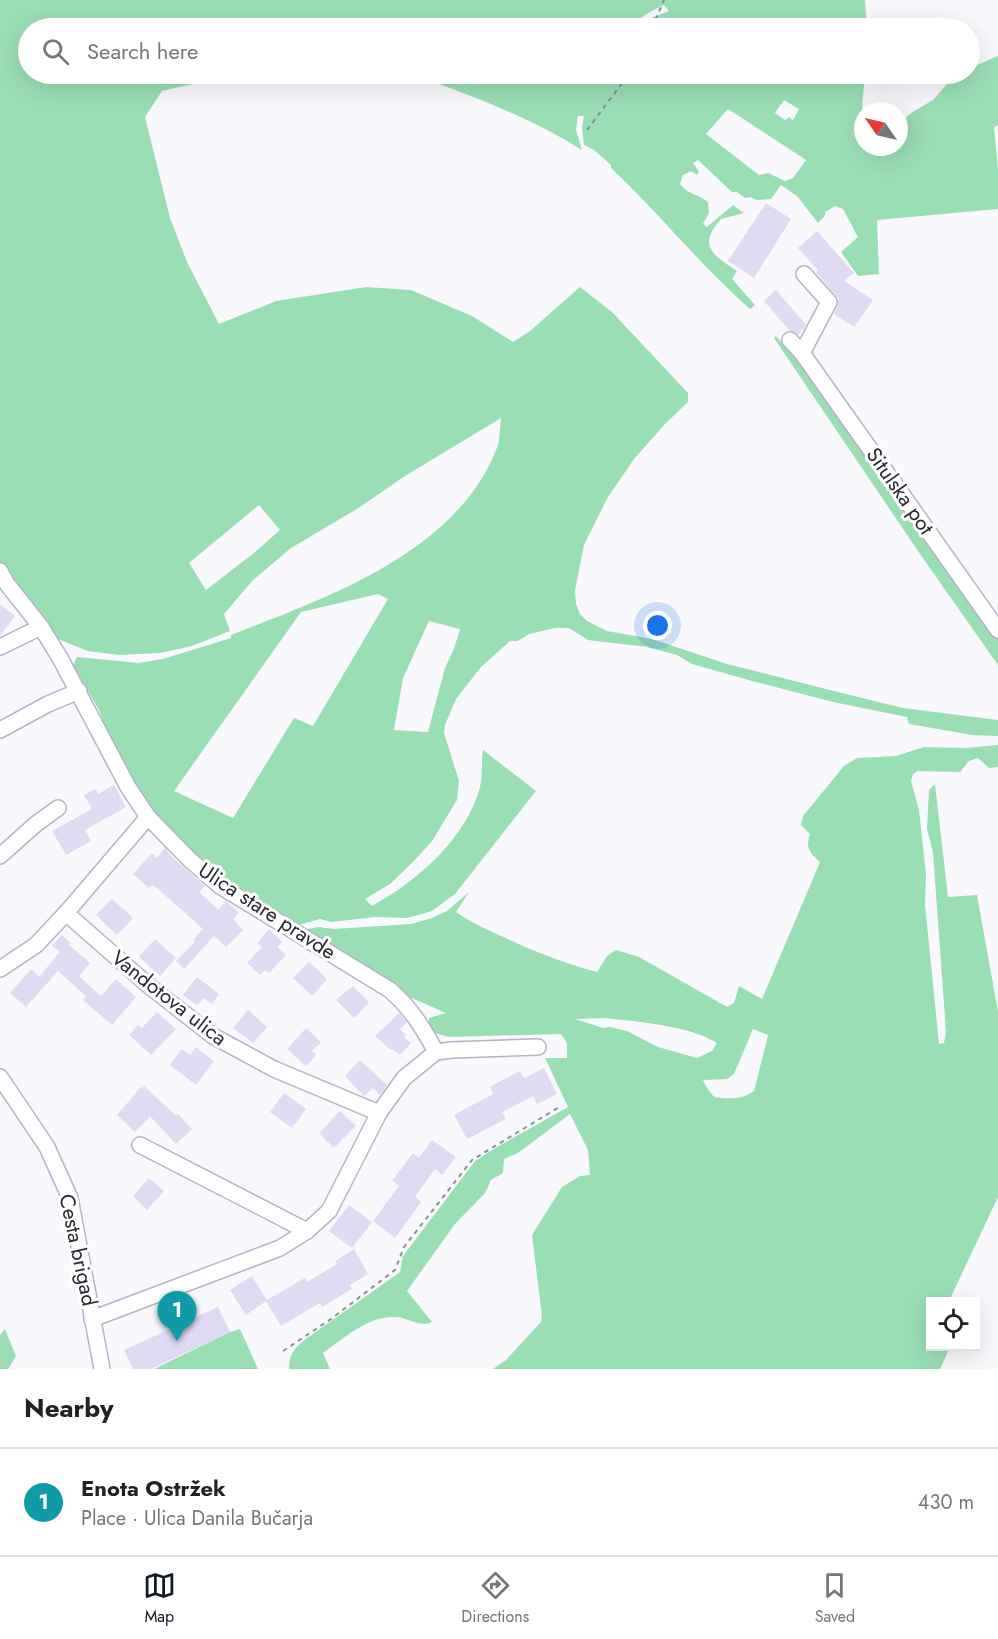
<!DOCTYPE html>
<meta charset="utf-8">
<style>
:root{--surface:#fff;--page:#f6f6f6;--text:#222;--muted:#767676;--line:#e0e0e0;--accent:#111827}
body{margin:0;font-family:Jost,sans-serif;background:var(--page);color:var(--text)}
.controls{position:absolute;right:18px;bottom:18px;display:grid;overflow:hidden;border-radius:0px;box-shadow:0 6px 24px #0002}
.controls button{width:54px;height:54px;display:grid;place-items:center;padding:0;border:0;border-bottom:2px solid var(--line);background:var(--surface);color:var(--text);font:30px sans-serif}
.compass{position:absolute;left:854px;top:102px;width:54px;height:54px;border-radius:50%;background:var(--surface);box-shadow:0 6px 24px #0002;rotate:304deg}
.you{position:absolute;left:658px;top:626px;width:21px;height:21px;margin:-15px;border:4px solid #fff;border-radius:50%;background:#1a73e8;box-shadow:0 0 0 9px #1a73e833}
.badge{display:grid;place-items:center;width:39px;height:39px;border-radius:50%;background:var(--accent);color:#fff;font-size:20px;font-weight:700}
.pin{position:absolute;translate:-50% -50px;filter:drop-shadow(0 2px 3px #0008)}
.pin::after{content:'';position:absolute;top:32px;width:21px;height:18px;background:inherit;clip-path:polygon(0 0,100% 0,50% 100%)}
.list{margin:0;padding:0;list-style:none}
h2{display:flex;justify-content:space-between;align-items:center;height:78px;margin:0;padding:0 24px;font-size:26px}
h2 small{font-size:20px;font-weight:400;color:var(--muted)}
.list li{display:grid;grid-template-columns:39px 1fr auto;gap:18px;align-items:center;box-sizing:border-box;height:108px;padding:0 24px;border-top:2px solid var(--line)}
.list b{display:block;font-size:22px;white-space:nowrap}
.list p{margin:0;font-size:20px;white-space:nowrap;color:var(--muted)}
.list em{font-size:20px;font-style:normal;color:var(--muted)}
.icon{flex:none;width:33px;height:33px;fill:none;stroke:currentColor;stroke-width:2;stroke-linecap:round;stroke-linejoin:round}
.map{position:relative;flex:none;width:998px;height:1369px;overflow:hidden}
.search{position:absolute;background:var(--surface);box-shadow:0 6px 24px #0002;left:18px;right:18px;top:18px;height:66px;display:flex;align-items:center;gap:15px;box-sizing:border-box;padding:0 21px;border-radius:33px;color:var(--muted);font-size:22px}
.sheet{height:186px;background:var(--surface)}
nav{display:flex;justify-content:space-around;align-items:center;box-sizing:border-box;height:84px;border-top:2px solid var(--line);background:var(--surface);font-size:16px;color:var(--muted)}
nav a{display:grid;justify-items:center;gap:3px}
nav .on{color:var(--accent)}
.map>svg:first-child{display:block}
</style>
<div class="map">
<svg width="998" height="1369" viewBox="0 0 998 1369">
<rect width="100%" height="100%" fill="#f9f8fd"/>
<!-- green -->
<g fill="#9adeb4" fill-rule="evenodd">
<path d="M0,0H865L867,28H639L649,19L669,11L664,5C651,11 640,16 632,28H28V74H236L162,91L145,117L170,218L187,262L219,324L276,301L366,287L411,290L472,316L513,342L530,331L580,287L612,312L688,393V402L665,424L634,459L608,497L584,545L575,590L576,604L580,614L587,621L607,631L652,639L727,664L834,691L903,708L998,720V736L972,735L909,724L907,717L833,702L752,681L692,664L677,655L647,647L588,640L569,628H555L529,634L518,641H510L481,667L456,699L445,725L444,733L459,781L457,800L432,841L412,863L390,884L365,899L372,906C417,881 466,839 480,787C483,776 481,762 483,750L536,791L455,894L432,911L407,918L375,917L331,922L320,919L295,926L219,881L155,814L141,796L106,729L99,710L73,665L77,657L138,663L163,659L231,638V635C328,597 459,552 498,445C500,437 500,426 501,418L405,476L357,509L291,548L253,580L224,614L230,631L192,646L160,653L119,655L88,651L55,638L16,587L0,562ZM259,505L280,530L254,553L206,590L189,563ZM378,594L388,599L313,726L294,718L233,818L174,791L301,612ZM429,621L460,629L454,649L445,668L428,732L394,730L403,678Z"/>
<path d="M998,56V125L994,127L998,170V209L877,220L879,274L858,276L841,252L858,237L843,209L835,206L825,212V216L818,223L797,196L781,185L771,199L757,200L750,197L745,198L737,192H732L698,160L693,163L699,172L697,175L691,171L683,175L680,184C688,195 699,194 708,202L709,213L703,224L707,227L733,205L744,213L721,219C696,247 715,256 737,271L732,279L755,305L750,309C700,265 659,213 611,168V165L594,150L584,145L582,127L584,116H578L576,130L582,150C529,117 469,94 411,74H626L636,82L638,81L633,74H865L861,120L863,121V147H899V124L911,113L933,100L955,75L970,74V68ZM784,100L799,109L793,120L789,117L785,120L775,113ZM728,109L806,160L793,178L785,181L768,173L759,175L706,134Z"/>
<path d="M776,336L796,357L998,637V665L920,554L774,338Z"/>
<path d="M998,745V767L989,768L978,758L969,761L960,772L918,771L913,774L911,781L919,810L926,874L925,905L939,1044L944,1043L946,1032L933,852L927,829L929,790L935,784L948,897L977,895L998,1012V1197L949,1301L930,1302V1346L950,1347L940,1369H493L506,1360L541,1322L542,1316L532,1235L562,1187L580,1176L590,1175L588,1150L570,1114L518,1153L504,1159L503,1173L491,1180L485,1193L455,1224L407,1291L432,1322C419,1328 408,1317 395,1317C368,1316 344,1338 323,1353L330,1369H289C289,1355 293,1350 303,1341L400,1272L403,1256L475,1161L497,1147L568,1107L545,1058H567V1043L561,1034L449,1037L435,1033L429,1026V1018L446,1013L409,997L378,975L303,930L318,927L334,929L411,924L432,918L447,911L469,892L456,912C470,922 486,929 501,936C533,951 563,963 597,972L607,956L616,950L639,957L727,1007L734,1003L739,986L762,999L820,862C810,853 805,848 810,834L801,825L803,816L844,766L857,758L896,756L924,747L965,748ZM603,1018C635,1021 691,1026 717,1043L712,1051L697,1058L658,1047L627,1031L610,1027L603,1028L575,1019ZM753,1029L768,1035L754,1091C742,1100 728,1099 714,1097L707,1088L703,1080L727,1079L734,1074Z"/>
<path d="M5,1329L16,1356L8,1369H0V1335Z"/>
<path d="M240,1329L258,1369H154L230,1332Z"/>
</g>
<!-- building -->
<g fill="#e0daf2">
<path d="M766,203L791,219L754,278L728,261Z"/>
<path d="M817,231L854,273L844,281L873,300L854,327L834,314L839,299L816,272L818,270L798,248Z"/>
<path d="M776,290L806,325L798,335L789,330L764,301Z"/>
<path d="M0,604L15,616L0,636Z"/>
<path d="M114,785L126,807L85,830L91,841L66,855L52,831L92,809L84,795L95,789L98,794Z"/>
<path d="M165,848L173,858L205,886L199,892L218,910L226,901L239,913L233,919L243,930L226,947L214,936L184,969L176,961L195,942L193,940L203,929L157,888L152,885L149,888L133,874L152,853L157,858Z"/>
<path d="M112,899L133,918L117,935L96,915Z"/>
<path d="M269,929L282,942L277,947L286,955L269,973L265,970L260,975L247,963L262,947L257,943Z"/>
<path d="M62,935L71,943L69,945L90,963L79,976L101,996L116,979L136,997L112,1025L83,1000L86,996L58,971L26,1007L10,993L31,969L39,977L60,952L52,946Z"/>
<path d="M155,939L176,958L160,976L139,957Z"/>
<path d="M309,962L327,979L312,996L293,978Z"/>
<path d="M197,977L219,994L212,1004L204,998L197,1005L183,995Z"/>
<path d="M353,986L369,1002L354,1018L336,1000Z"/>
<path d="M248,1010L267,1027L253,1043L233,1028Z"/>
<path d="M157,1012L176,1029L151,1055L129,1035L138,1025L142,1028Z"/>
<path d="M399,1013L407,1022L400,1029L406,1035L404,1037L411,1043L400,1055L392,1049L391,1050L375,1036Z"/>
<path d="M306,1028L321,1042L312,1051L316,1055L306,1066L287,1049Z"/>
<path d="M196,1047L214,1061L196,1085L170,1065L182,1049L190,1055Z"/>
<path d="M360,1060L387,1085L380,1095L373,1088L364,1096L345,1076Z"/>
<path d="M544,1068L557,1094L537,1104L533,1096L502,1112L506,1119L467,1139L454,1115L493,1094L490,1087L520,1071L524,1078Z"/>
<path d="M144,1086L176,1116L178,1114L192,1129L176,1144L150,1116L135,1132L117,1115L141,1087L142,1089Z"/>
<path d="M284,1093L306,1109L292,1128L270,1112Z"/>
<path d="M340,1111L356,1126L334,1148L319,1133Z"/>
<path d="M432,1140L456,1157L442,1175L435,1169L415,1197L421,1202L395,1238L373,1221L399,1186L392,1181L413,1153L419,1158Z"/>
<path d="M149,1178L164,1191L147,1210L133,1196Z"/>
<path d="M349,1205L372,1222L352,1248L329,1231Z"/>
<path d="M354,1249L368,1274L350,1285L352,1289L322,1307L320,1303L281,1326L266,1301L246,1315L230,1290L252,1276L267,1300L305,1278L307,1282L337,1264L335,1261Z"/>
<path d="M218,1307L230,1332L151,1369H133L124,1350Z"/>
</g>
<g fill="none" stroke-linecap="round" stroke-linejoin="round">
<defs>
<g id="minor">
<path d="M790,340L802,353L998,630"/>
<path d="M802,353L829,302L804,274"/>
<path d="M0,571L7,584L41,627L60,658L128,787L148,817L190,860L220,886L390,990C411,1008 423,1028 436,1052"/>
<path d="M0,647L41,627"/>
<path d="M0,730L48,704L79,691"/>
<path d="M0,856L36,824L58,808"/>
<path d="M66,913L148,985L213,1036L274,1069L379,1113"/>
<path d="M0,969L36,945L66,913L148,817"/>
<path d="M0,1077L47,1147L70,1198L102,1369"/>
<path d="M140,1145L307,1231"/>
<path d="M92,1319L280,1248L307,1231L329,1211L379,1113L404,1078L436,1052L452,1050L538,1047"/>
</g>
</defs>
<!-- minor casing -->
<use href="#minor" stroke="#b7b2c9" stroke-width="18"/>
<!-- path -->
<g stroke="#8d8c92" stroke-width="2" stroke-dasharray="4.5 4.5" stroke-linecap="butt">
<path d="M652,28L664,0"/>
<path d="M587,130L629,74"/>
<path d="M283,1351L331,1319L395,1270L404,1247L472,1160L561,1106"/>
</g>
<!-- minor -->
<use href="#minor" stroke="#fff" stroke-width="15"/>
</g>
<g text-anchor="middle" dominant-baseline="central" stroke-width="6" stroke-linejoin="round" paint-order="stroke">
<!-- street labels -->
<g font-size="21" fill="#29272f" stroke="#fff">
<text transform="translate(900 491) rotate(55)">Situlska pot</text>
<text transform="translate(267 911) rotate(33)">Ulica stare pravde</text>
<text transform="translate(169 998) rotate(38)">Vandotova ulica</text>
<text transform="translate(78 1250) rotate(78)">Cesta brigad</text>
</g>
</g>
</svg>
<div class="controls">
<button><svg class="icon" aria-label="locate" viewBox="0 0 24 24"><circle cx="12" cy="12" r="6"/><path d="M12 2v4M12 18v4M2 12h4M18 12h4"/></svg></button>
</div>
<svg class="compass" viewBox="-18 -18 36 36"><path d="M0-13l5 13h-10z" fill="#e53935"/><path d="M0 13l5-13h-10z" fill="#767676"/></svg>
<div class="you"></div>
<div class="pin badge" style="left:177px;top:1341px;background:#0f9aa8">1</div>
<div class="search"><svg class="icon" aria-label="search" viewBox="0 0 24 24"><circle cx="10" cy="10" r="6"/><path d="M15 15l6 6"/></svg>Search here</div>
</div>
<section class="sheet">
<h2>Nearby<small></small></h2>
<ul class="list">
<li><span class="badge" style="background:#0f9aa8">1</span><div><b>Enota Ostržek</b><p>Place · Ulica Danila Bučarja</p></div><em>430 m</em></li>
</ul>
</section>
<nav>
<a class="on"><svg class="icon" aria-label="map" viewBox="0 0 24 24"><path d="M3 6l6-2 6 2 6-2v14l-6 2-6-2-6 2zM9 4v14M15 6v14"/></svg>Map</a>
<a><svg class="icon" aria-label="directions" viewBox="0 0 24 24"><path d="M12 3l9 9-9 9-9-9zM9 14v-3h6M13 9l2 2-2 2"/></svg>Directions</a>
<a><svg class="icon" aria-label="saved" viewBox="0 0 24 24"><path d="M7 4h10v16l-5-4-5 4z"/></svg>Saved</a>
</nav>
